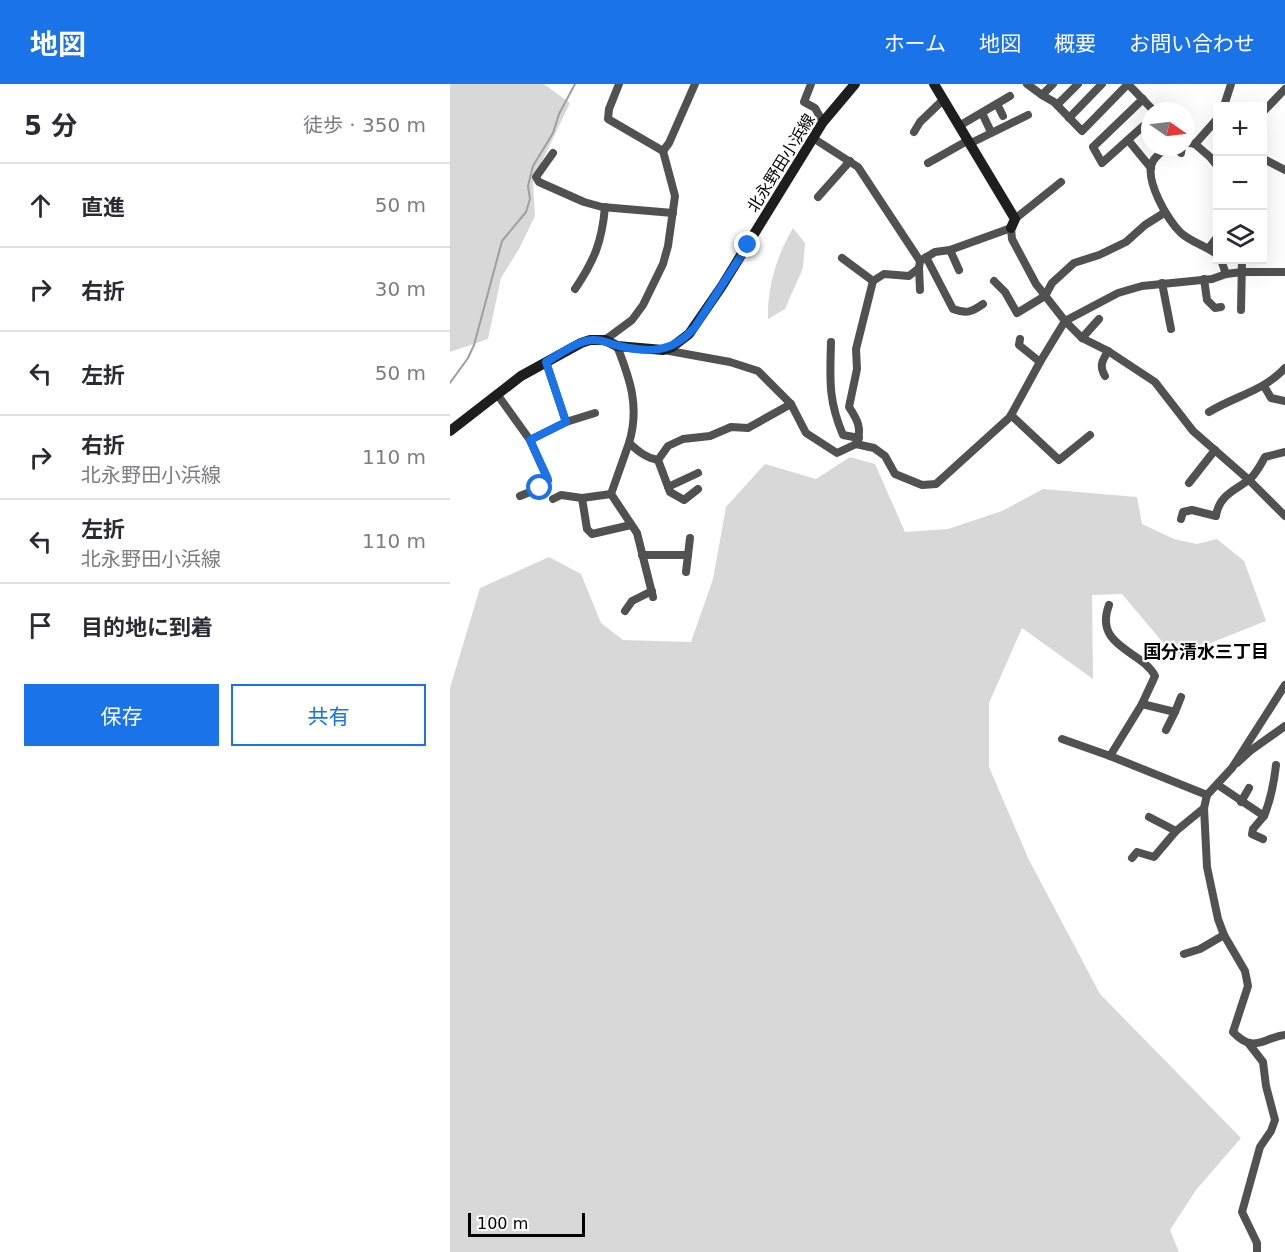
<!DOCTYPE html>
<html lang="ja">
<meta charset="utf-8">
<style>
:root{--surface:#fff;--page:#f2f2f3;--text:#2b2b33;--muted:#7c7c81;--line:#e1e1e2;--accent:#1a73e8}
body{margin:0;font-family:"DejaVu Sans","Noto Sans JP",sans-serif;background:var(--page);color:var(--text)}
.controls{position:absolute;right:18px;top:18px;display:grid;overflow:hidden;border-radius:0px;box-shadow:0 6px 24px #0002}
.controls button{width:54px;height:54px;display:grid;place-items:center;padding:0;border:0;border-bottom:2px solid var(--line);background:var(--surface);color:var(--text);font:30px sans-serif}
.compass{position:absolute;left:691px;top:18px;width:54px;height:54px;border-radius:50%;background:var(--surface);box-shadow:0 6px 24px #0002;rotate:104deg}
.scale{position:absolute;left:18px;bottom:15px;width:117px;box-sizing:border-box;padding-left:6px;border:3px solid #000;border-top:0;font-size:16px;line-height:21px;white-space:nowrap;color:#000;-webkit-text-stroke:4px #fff;paint-order:stroke}
.stop{position:absolute;width:18px;height:18px;margin:-14px;border:4px solid #1a73e8;border-radius:50%;background:#fff}
.stop.end{background:#1a73e8;border-color:#fff;box-shadow:0 2px 6px #0008}
.list{margin:0;padding:0;list-style:none}
h2{display:flex;justify-content:space-between;align-items:center;height:78px;margin:0;padding:0 24px;font-size:26px}
h2 small{font-size:20px;font-weight:400;color:var(--muted)}
.list li{display:grid;grid-template-columns:39px 1fr auto;gap:18px;align-items:center;box-sizing:border-box;height:84px;padding:0 24px;border-top:2px solid var(--line)}
.list b{display:block;font-size:22px;white-space:nowrap}
.list p{margin:0;font-size:20px;white-space:nowrap;color:var(--muted)}
.list em{font-size:20px;font-style:normal;color:var(--muted)}
.actions{display:flex;gap:12px;padding:18px 24px}
.actions a{flex:1;padding:14px 0;border:2px solid var(--accent);border-radius:0px;text-align:center;font-size:21px;color:var(--accent)}
.actions .main{background:var(--accent);color:#fff}
.icon{flex:none;width:33px;height:33px;fill:none;stroke:currentColor;stroke-width:2;stroke-linecap:round;stroke-linejoin:round}
.map{position:relative;flex:none;width:835px;height:1168px;overflow:hidden}
header{display:flex;align-items:center;gap:36px;box-sizing:border-box;height:84px;padding:0 30px;background:var(--accent);color:#fff}
header strong{font-size:28px}
nav{display:flex;gap:33px;margin-inline-start:auto;font-size:21px}
main{display:flex}
aside{flex:1;background:var(--surface)}
.map>svg:first-child{display:block}
</style>
<header>
<strong>地図</strong>
<nav><a>ホーム</a><a>地図</a><a>概要</a><a>お問い合わせ</a></nav>
</header>
<main>
<aside>
<h2>5 分<small>徒歩 · 350 m</small></h2>
<ul class="list">
<li><svg class="icon" aria-label="ahead" viewBox="0 0 24 24"><path d="M12 20V5M6 11l6-6 6 6"/></svg><div><b>直進</b></div><em>50 m</em></li>
<li><svg class="icon" aria-label="right" viewBox="0 0 24 24"><path d="M7 20v-9h11M14 6l5 5-5 5"/></svg><div><b>右折</b></div><em>30 m</em></li>
<li><svg class="icon" aria-label="left" viewBox="0 0 24 24"><path d="M17 20v-9H6M10 6l-5 5 5 5"/></svg><div><b>左折</b></div><em>50 m</em></li>
<li><svg class="icon" aria-label="right" viewBox="0 0 24 24"><path d="M7 20v-9h11M14 6l5 5-5 5"/></svg><div><b>右折</b><p>北永野田小浜線</p></div><em>110 m</em></li>
<li><svg class="icon" aria-label="left" viewBox="0 0 24 24"><path d="M17 20v-9H6M10 6l-5 5 5 5"/></svg><div><b>左折</b><p>北永野田小浜線</p></div><em>110 m</em></li>
<li><svg class="icon" aria-label="arrive" viewBox="0 0 24 24"><path d="M6 21V4h12l-3 4 3 4H6"/></svg><div><b>目的地に到着</b></div></li>
</ul>
<div class="actions"><a class="main">保存</a><a>共有</a></div>
</aside>
<div class="map">
<svg width="835" height="1168" viewBox="0 0 835 1168">
<rect width="100%" height="100%" fill="#fff"/>
<!-- green -->
<g fill="#d8d8d8">
<path d="M0,0H94L120,19L83,96L85,132L69,165L51,194L38,255L0,268Z"/>
<path d="M343,144L355,159L353,184L335,225L318,235C317,203 327,171 343,144Z"/>
<path d="M400,373L425,380L455,448L498,445L552,427L593,405L687,413L692,440L724,455L747,460L767,455L794,477L816,537L725,573L672,510L642,511L643,595L572,544L539,619V683L579,776L650,910L791,1054L746,1106L720,1146L729,1168H0V604L30,504L99,473L131,490L151,539L173,556L241,558L263,495L276,423L315,380L366,395Z"/>
</g>
<g fill="none" stroke-linecap="round" stroke-linejoin="round">
<!-- stream -->
<path stroke="#9f9f9f" stroke-width="2" d="M0,299L18,274L24,261L52,157L76,128L80,115L78,102L83,82L103,49L109,30L125,0"/>
<!-- street -->
<g stroke="#515151" stroke-width="8">
<path d="M361,0L354,18L365,24L373,38"/>
<path d="M577,0L592,11L603,0"/>
<path d="M678,0L704,27"/>
<path d="M592,11L604,18L632,47L678,0"/>
<path d="M693,15L643,63L652,79L700,36"/>
<path d="M547,20L553,32"/>
<path d="M607,21L628,0"/>
<path d="M774,22L781,0"/>
<path d="M532,29L541,48"/>
<path d="M812,29L835,5"/>
<path d="M619,34L652,0"/>
<path d="M509,42L560,12"/>
<path d="M464,48L470,38L493,16"/>
<path d="M363,54L408,83L470,177L485,168L500,166L561,144L562,155L586,200L615,237L632,254L658,267L705,298L743,347L799,396L835,432"/>
<path d="M678,56L701,84"/>
<path d="M736,58L745,60L768,34"/>
<path d="M519,60L578,31"/>
<path d="M745,60L760,73L768,83"/>
<path d="M717,63C713,67 706,72 703,77C693,94 718,137 731,149C741,158 756,162 768,171"/>
<path d="M213,67L219,59L245,0"/>
<path d="M103,69L86,93L89,98L134,118L152,123L223,129"/>
<path d="M731,69L732,63"/>
<path d="M812,74L835,86"/>
<path d="M478,79L517,57"/>
<path d="M368,113L400,77"/>
<path d="M565,135L611,98"/>
<path d="M759,164L768,152"/>
<path d="M500,166L509,186"/>
<path d="M476,173L503,225C517,230 522,228 533,220"/>
<path d="M392,174L423,197"/>
<path d="M771,176L776,190"/>
<path d="M469,184L470,206"/>
<path d="M754,195L757,216L765,224L771,223"/>
<path d="M544,197L555,208L567,229L595,212L602,199L624,179L649,171L676,158L695,141L714,129"/>
<path d="M712,199L721,245"/>
<path d="M125,205C144,177 152,158 155,123"/>
<path d="M791,226L792,176"/>
<path d="M632,254L649,235"/>
<path d="M570,255L569,261L590,278"/>
<path d="M155,256L182,236L193,221L213,180L218,162L225,112L213,67L158,35L159,25L169,0"/>
<path d="M381,258C380,295 378,316 393,351L409,354"/>
<path d="M167,262C180,295 190,323 179,359C188,367 196,374 208,376L218,362L233,355L260,352L281,343L298,344L341,320"/>
<path d="M214,266L280,278L308,287L341,320L356,349L387,369L406,360L424,364L435,372L445,390L472,401L486,400L560,333L590,278L615,237L668,209L692,202L762,195L776,190L792,188H835"/>
<path d="M96,278L116,338L145,329"/>
<path d="M655,292C649,282 652,277 658,267"/>
<path d="M814,302L821,314L835,317"/>
<path d="M47,310L80,356L116,338"/>
<path d="M759,328C785,312 814,307 835,284"/>
<path d="M561,331L609,376L640,351"/>
<path d="M179,359L161,410L187,449L203,513"/>
<path d="M406,360C413,345 407,335 399,323L407,285L406,265L423,197L434,190L459,192L469,184L470,177"/>
<path d="M208,376L220,408L234,416L248,405"/>
<path d="M739,399L765,366"/>
<path d="M218,403L248,389"/>
<path d="M161,410L132,414L137,445L142,450L181,441"/>
<path d="M70,412L90,404L98,396L80,356"/>
<path d="M103,415L111,411L132,414"/>
<path d="M731,435L733,428L742,426L766,432C769,410 787,406 801,394C807,388 811,380 815,373L835,368"/>
<path d="M192,471H238L240,454"/>
<path d="M236,488L238,471"/>
<path d="M659,521C643,563 693,567 705,592L692,620L660,672"/>
<path d="M175,527L182,517L202,507"/>
<path d="M835,601L782,684L757,711L754,724L757,783L768,835L774,851L795,887L798,902L783,948C804,970 812,954 835,951"/>
<path d="M692,620L725,628L716,646"/>
<path d="M725,628L731,613"/>
<path d="M612,655L660,672L757,711"/>
<path d="M787,679L800,667L835,642"/>
<path d="M768,701L814,732C821,715 824,699 826,681"/>
<path d="M791,718L799,704"/>
<path d="M699,733L726,747"/>
<path d="M813,755L802,750L803,745L814,732"/>
<path d="M682,774L687,768L704,773L726,747L754,724"/>
<path d="M734,870L750,865L774,851"/>
<path d="M799,960L813,978L816,1002L825,1036L821,1047L810,1063L792,1128L807,1159V1168"/>
</g>
<!-- secondary -->
<g stroke="#1e1e1e" stroke-width="10">
<path d="M484,0L565,135L561,144"/>
<path d="M0,347L71,292L131,259L140,256H155L167,262L213,266L222,263L239,250L272,202L373,38L405,0"/>
</g>
</g>
<g fill="none" stroke-linecap="round" stroke-linejoin="round">
<!-- route -->
<path stroke="#1a73e8" stroke-width="8" d="M90,404L98,396L97,393L80,356L116,338L96,278C110,270 127,257 142,256C153,255 159,260 169,262C200,269 223,269 245,243L298,161"/>
</g>
<g text-anchor="middle" dominant-baseline="central" stroke-width="4.5" stroke-linejoin="round" paint-order="stroke">
<!-- street labels -->
<g font-size="16" fill="#000" stroke="#fff">
<text transform="translate(331 79) rotate(-58)">北永野田小浜線</text>
</g>
<!-- neighbourhood labels -->
<g font-size="18" font-weight="bold" fill="#000" stroke="#fff">
<text x="756" y="567">国分清水三丁目</text>
</g>
</g>
</svg>
<div class="controls">
<button>+</button>
<button>−</button>
<button><svg class="icon" aria-label="layers" viewBox="0 0 24 24"><path d="M12 4l9 5-9 5-9-5zM3 14l9 5 9-5"/></svg></button>
</div>
<svg class="compass" viewBox="-18 -18 36 36"><path d="M0-13l5 13h-10z" fill="#e53935"/><path d="M0 13l5-13h-10z" fill="#7c7c81"/></svg>
<div class="scale">100 m</div>
<div class="stop" style="left:90px;top:404px"></div>
<div class="stop end" style="left:298px;top:161px"></div>
</div>
</main>
